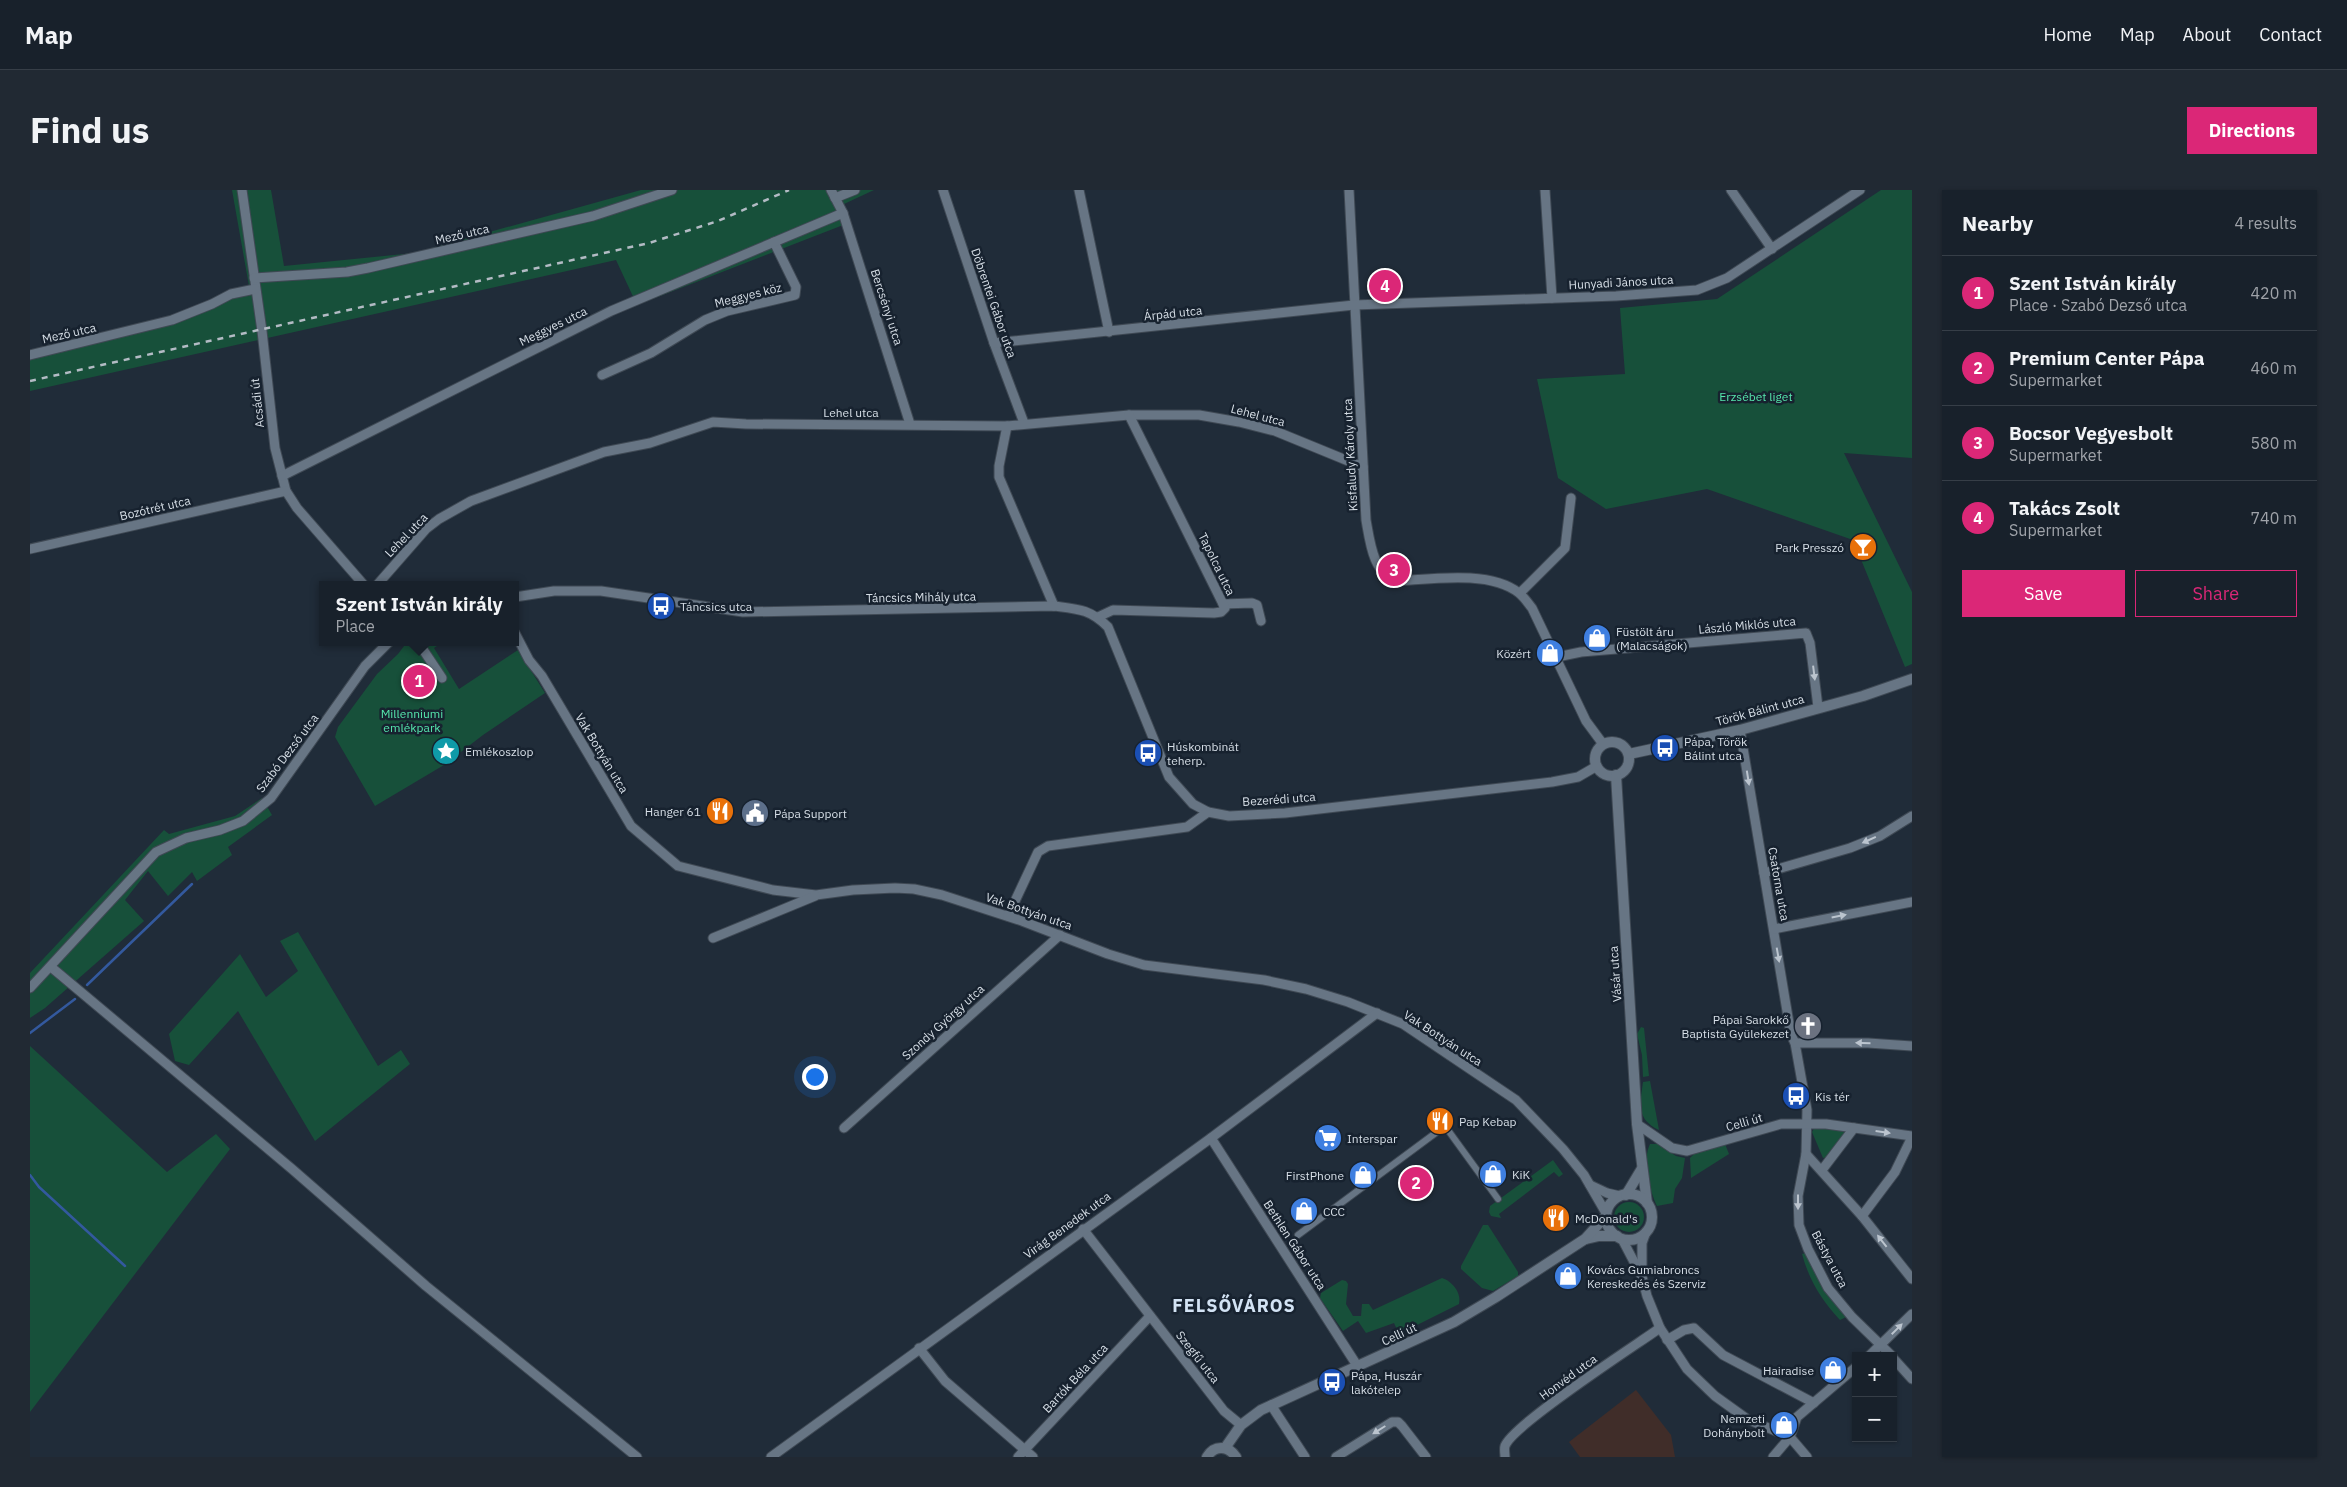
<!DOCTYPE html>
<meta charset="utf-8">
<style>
:root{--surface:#18212b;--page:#212933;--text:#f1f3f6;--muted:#9fa3a9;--line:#363e47;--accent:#db2777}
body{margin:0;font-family:"IBM Plex Sans",sans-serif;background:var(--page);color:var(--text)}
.controls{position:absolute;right:15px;bottom:15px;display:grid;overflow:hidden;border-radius:0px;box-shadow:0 1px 4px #0004}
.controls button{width:45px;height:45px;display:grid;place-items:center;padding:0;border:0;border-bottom:1px solid var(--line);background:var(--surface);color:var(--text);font:25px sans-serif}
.you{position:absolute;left:784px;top:886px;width:18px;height:18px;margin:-12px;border:4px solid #fff;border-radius:50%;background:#1a73e8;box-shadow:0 0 0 8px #1a73e833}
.badge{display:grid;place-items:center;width:32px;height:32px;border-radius:50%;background:var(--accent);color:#fff;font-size:16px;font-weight:700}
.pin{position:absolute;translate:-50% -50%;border:2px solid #fff;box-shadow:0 1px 5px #0006}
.popup{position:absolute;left:289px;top:391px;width:200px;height:65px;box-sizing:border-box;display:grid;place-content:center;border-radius:0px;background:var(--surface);filter:drop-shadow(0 1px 4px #0005);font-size:16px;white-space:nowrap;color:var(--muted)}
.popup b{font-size:19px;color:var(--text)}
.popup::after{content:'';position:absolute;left:50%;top:100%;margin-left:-10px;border:10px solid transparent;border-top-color:var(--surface)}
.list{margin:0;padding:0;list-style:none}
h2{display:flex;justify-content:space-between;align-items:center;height:65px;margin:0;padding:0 20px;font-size:21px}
h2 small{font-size:16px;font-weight:400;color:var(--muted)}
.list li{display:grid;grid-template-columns:32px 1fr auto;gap:15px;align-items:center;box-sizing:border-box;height:75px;padding:0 20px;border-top:1px solid var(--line)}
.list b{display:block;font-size:19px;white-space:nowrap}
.list p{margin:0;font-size:16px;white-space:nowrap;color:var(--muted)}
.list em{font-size:16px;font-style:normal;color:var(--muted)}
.actions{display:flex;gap:10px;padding:15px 20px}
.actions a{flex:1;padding:11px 0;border:1px solid var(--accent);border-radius:0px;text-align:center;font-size:18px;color:var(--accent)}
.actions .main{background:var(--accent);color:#fff}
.map{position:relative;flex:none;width:1882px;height:1267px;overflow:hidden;border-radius:0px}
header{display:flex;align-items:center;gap:30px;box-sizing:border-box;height:70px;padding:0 25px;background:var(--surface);border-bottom:1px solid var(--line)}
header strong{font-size:24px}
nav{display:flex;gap:28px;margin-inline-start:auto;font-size:18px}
.intro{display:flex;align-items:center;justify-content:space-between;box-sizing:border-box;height:120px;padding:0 30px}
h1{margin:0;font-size:35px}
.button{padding:12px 22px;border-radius:0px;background:var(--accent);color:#fff;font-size:18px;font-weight:700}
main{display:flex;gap:30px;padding:0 30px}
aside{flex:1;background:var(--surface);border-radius:0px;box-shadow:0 1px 4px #0004}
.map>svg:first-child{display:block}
</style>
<header>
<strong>Map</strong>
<nav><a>Home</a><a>Map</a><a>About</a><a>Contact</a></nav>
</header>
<div class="intro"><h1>Find us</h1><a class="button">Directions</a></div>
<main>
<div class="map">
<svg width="1882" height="1267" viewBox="0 0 1882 1267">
<rect width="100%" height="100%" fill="#202c39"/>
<!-- education -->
<path fill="#402d29" d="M1606,1200L1641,1245L1645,1267H1550L1539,1252Z"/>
<!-- green -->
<g fill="#17503a">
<path d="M202,0H241L254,76L384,63L611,0H844L814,14L821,32L607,115L586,70L0,201V160L137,129L219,96Z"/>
<path d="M1851,0H1882V268L1814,263L1882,402V474L1875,477L1823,350L1677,299L1576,319L1528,288L1507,189L1595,184L1590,118L1687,109Z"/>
<path d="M377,452H413L404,458L429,499L488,460L515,503L453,545L414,575L345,616L305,547L308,537L347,484L368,464Z"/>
<path d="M232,608L242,625L198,657L202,665L167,691L162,682L138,706L118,681L95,710L114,731L15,818L0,828V783L134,640L139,644L205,626Z"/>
<path d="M268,742L348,876L371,860L380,874L285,951L208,821L159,875L145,871L139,844L210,764L236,807L268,781L250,751Z"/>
<path d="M1611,837L1614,838L1619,886L1613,887L1612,865L1607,844Z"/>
<path d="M0,856L137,982L186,944L200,959L0,1222Z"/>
<path d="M1620,891L1629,940C1606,929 1610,914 1613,892Z"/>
<path d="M1785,937L1814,940L1815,943L1797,967L1793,968L1782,942Z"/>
<path d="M1620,954H1628L1646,966L1655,968L1652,988L1645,999L1643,1013L1627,1016C1619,999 1612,970 1620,954Z"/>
<path d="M1695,954L1699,964L1661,988L1660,968L1664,964Z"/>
<path d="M1523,970L1533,984L1529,987L1524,982L1469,1024L1471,1028L1461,1026L1459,1022L1460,1016Z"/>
<circle cx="1599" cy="1027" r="15"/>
<path d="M1453,1035H1458L1488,1082V1086L1463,1101L1452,1098L1431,1079V1076Z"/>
<path d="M1775,1063L1798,1103L1816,1127L1810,1130C1792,1111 1779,1090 1772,1064Z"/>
<path d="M1412,1088C1422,1091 1432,1103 1429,1114L1369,1144L1364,1133L1336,1143L1328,1131L1313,1141L1290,1108L1291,1103L1312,1090L1316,1091L1318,1094L1316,1114L1323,1126H1331L1332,1114H1339L1343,1120Z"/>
</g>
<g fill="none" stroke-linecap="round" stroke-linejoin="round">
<!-- stream -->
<g stroke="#33599e" stroke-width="2.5">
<path d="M57,795L162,694"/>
<path d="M0,843L45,809"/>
<path d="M0,985L9,997L95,1076"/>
</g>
<defs>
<path id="pedestrian" d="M1268,1045L1415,936L1468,1009"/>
<g id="minor">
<path d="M212,0L232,141L245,258L256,301L267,318L334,395"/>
<path d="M801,0L813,23L880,234"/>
<path d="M913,0L964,153L994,233"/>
<path d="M1049,0L1079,142"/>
<path d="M1319,0L1336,330C1340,352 1343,384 1367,391C1402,389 1460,380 1489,403C1494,407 1498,413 1502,418L1556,531L1573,554"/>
<path d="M1515,0L1522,108"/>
<path d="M1701,0L1742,59"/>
<path d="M805,8L825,0"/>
<path d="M224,88L317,82L338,78L563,26L642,0"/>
<path d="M964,153L1324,115L1586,106L1667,100L1697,88L1830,0"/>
<path d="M0,165L142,130L182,114L201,104L225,99"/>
<path d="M572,185L621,163L675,130L697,121L765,105L766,97L744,52"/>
<path d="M977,236L969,276V287L1024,416"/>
<path d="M252,286L581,121L813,23"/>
<path d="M0,359L256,301"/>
<path d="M347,395L396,339L409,329L441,311L574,262L620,253L683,232L716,234L977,236L1099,225H1169L1209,232L1245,241L1333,277"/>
<path d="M1490,403L1535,358L1541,308"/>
<path d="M485,407L524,401H571L713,422L1024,416C1048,419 1060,419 1078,437L1139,587L1163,614L1178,622L1199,626L1255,623L1522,592L1548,587L1567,576"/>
<path d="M1193,414L1222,413L1227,415L1231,431"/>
<path d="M1068,427L1083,420L1184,423L1191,422L1195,418L1099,225"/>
<path d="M485,443L499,470L512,486L601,636L648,676L743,700L786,705L823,700L865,698L884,699L912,705L992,731L1078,764L1114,775L1234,790L1276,799L1318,812L1373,834L1486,910L1533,959L1554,985L1576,1023"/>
<path d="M388,452L412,488"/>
<path d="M1527,467L1551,462L1776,443L1780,453L1788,517"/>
<path d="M1710,540L1761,845L1765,853L1777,920L1776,964L1768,1006L1769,1035L1778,1059L1798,1098L1822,1127L1862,1166"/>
<path d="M1734,683L1820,658L1850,646L1882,626"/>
<path d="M978,726L1008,662L1018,656L1157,637L1178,622"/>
<path d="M1744,739L1882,712"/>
<path d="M683,748L785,706"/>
<path d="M21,777L262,979L396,1096L607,1267"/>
<path d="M0,798L126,662L156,648L190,640L213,631L241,608L335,476L359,452"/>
<path d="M1765,853H1838L1882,856"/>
<path d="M1607,934L1642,958L1657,961L1751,934H1796L1882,946"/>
<path d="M814,938L1030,745"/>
<path d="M1181,948L1328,1177"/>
<path d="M1776,964L1832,1026L1882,1089"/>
<path d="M1792,980L1824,938"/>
<path d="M1560,995L1577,1003L1590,1006"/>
<path d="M1832,1026L1865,982L1882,947"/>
<path d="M1053,1039L1194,1221L1211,1235"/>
<path d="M1592,1049L1612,1087L1617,1106L1630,1138L1657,1179L1685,1206L1717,1229L1760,1247L1777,1267"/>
<path d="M1612,1082V1053L1616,1042"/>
<path d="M1637,1150L1654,1140L1664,1138L1693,1165L1784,1213"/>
<path d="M889,1158L915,1191L1003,1267"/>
<path d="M1839,1166L1882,1124"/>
<path d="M1863,1168L1882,1189"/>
<path d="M1241,1215L1275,1267"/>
<path d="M741,1267L1181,948L1347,823"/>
<path d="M988,1267L1120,1126"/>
<path d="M1306,1267L1362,1232H1368L1372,1236L1396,1267"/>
<path d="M1475,1267C1475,1264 1474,1259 1475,1256C1482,1235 1606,1155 1630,1138"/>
<path d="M1743,1267L1760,1247L1767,1227L1826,1177"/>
</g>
<g id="tertiary">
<circle cx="1582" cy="569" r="17"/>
<path d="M1599,564L1710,540L1833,506L1882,489"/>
<path d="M1586,585L1607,934L1617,1013"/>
<circle cx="1599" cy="1027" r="23"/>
<path d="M1596,1005L1611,980"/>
<path d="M1556,1049L1569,1046H1587"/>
<path d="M1195,1258L1211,1235L1231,1220L1424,1132L1466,1107L1555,1049L1576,1026"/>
<path d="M1177,1267C1184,1255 1198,1255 1206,1267"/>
</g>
</defs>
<!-- pedestrian casing -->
<use href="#pedestrian" stroke="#3f4954" stroke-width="8"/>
<!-- minor casing -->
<use href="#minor" stroke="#3f4954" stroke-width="11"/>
<!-- tertiary casing -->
<use href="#tertiary" stroke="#3f4954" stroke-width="12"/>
<!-- pedestrian -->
<use href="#pedestrian" stroke="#677584" stroke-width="6"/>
<!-- minor -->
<use href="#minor" stroke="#677584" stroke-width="9"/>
<!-- tertiary -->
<use href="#tertiary" stroke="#677584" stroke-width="10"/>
<!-- rail -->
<path stroke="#b3bbc4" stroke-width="2.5" stroke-dasharray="6 6" stroke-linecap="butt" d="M0,191L619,53L688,31L759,0"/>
</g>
<!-- one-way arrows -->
<defs><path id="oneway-solid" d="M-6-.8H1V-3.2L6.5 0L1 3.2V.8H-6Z" transform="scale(1.25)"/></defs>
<g fill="#bbc4ce">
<use href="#oneway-solid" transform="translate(1784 483) rotate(83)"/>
<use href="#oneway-solid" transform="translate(1718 588) rotate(81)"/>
<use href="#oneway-solid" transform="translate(1839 650) rotate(156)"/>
<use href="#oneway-solid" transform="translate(1809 726) rotate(-11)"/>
<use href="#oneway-solid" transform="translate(1748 765) rotate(80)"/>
<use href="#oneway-solid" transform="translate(1833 853) rotate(-179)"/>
<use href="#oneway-solid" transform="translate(1853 942) rotate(8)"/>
<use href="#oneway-solid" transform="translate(1768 1012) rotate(90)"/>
<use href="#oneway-solid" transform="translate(1852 1051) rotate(-128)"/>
<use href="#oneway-solid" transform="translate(1867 1139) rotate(-45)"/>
<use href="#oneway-solid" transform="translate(1349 1240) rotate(148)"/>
</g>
<!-- icons -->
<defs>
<symbol id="bar-disc" viewBox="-11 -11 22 22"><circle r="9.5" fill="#e8710a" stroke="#17222f"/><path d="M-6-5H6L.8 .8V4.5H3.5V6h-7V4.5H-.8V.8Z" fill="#fff"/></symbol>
<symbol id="bus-disc" viewBox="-11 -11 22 22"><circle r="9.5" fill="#1a4fb4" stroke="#17222f"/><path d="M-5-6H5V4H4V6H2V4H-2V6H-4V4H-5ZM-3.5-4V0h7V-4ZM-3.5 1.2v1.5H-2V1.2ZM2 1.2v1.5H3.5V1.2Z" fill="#fff"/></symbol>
<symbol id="shop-disc" viewBox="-11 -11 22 22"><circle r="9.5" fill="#3f7fe0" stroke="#17222f"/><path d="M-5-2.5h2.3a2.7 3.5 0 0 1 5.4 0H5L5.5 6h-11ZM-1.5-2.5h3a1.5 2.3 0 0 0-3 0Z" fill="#fff"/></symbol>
<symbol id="sight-disc" viewBox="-11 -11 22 22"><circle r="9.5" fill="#0f9aa8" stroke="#17222f"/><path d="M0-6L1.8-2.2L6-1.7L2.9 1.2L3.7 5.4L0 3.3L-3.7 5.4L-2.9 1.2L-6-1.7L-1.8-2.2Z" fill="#fff"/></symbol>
<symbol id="restaurant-disc" viewBox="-11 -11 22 22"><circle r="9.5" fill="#e8710a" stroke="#17222f"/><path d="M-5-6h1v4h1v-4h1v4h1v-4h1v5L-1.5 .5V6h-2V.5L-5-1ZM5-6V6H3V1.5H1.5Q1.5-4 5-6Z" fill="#fff"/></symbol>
<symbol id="civic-disc" viewBox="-11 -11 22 22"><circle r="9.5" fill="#5c6f8a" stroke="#17222f"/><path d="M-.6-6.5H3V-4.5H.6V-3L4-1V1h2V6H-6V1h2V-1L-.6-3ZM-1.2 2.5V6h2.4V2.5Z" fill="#fff"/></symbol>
<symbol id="church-disc" viewBox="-11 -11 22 22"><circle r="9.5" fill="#6b7280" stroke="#17222f"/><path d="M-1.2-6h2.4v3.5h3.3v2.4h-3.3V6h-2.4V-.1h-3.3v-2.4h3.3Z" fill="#fff"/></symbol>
<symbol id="supermarket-disc" viewBox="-11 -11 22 22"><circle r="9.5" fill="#3f7fe0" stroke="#17222f"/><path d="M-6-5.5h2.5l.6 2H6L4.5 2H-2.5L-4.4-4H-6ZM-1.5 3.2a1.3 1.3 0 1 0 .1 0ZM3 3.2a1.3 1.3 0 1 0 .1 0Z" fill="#fff"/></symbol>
</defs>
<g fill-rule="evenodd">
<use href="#bar-disc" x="1817" y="341" width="32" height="32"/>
<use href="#bus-disc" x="615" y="400" width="32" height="32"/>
<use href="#shop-disc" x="1551" y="432" width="32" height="32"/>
<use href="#shop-disc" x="1504" y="447" width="32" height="32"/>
<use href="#bus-disc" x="1619" y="542" width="32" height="32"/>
<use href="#sight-disc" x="400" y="545" width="32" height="32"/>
<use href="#bus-disc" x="1102" y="547" width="32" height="32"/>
<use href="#restaurant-disc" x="674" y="605" width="32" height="32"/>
<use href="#civic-disc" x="709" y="607" width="32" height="32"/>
<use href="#church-disc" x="1762" y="820" width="32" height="32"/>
<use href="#bus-disc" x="1750" y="890" width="32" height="32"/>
<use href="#restaurant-disc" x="1394" y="915" width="32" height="32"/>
<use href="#supermarket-disc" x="1282" y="932" width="32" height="32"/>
<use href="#shop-disc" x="1447" y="968" width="32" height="32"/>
<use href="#shop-disc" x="1317" y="969" width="32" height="32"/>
<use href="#shop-disc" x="1258" y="1005" width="32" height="32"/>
<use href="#restaurant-disc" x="1510" y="1012" width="32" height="32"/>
<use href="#shop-disc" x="1522" y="1070" width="32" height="32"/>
<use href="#shop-disc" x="1787" y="1164" width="32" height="32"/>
<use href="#bus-disc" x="1286" y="1176" width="32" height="32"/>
<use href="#shop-disc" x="1738" y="1219" width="32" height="32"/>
</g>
<g text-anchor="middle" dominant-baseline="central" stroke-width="5" stroke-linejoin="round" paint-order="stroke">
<!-- street labels -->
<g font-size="12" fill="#d7dfe7" stroke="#17222f">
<text transform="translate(432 44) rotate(-13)">Mező utca</text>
<text transform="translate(1591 92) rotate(-3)">Hunyadi János utca</text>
<text transform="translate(718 105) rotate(-14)">Meggyes köz</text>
<text transform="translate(964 113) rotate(71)">Döbrentei Gábor utca</text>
<text transform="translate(857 117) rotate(72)">Bercsényi utca</text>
<text transform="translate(1143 123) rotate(-6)">Árpád utca</text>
<text transform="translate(523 136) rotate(-26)">Meggyes utca</text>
<text transform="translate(39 143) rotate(-13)">Mező utca</text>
<text transform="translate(227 213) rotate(-96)">Acsádi út</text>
<text x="821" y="222">Lehel utca</text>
<text transform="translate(1228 225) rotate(15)">Lehel utca</text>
<text transform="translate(1320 265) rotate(-93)">Kisfaludy Károly utca</text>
<text transform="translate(125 318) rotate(-13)">Bozótrét utca</text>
<text transform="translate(376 345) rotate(-46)">Lehel utca</text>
<text transform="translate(1187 374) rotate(64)">Tapolca utca</text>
<text transform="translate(891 407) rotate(-1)">Táncsics Mihály utca</text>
<text transform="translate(1717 435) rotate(-5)">László Miklós utca</text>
<text transform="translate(1730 520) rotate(-15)">Török Bálint utca</text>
<text transform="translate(257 563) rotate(-53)">Szabó Dezső utca</text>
<text transform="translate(572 563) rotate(59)">Vak Bottyán utca</text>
<text transform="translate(1249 609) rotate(-4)">Bezerédi utca</text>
<text transform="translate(1749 694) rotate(80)">Csatorna utca</text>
<text transform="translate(999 721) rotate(19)">Vak Bottyán utca</text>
<text transform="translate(1585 784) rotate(-94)">Vásár utca</text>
<text transform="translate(913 832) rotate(-42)">Szondy György utca</text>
<text transform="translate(1413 848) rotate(33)">Vak Bottyán utca</text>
<text transform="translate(1714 932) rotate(-16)">Celli út</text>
<text transform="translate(1037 1035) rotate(-36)">Virág Benedek utca</text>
<text transform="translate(1265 1055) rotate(57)">Bethlen Gábor utca</text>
<text transform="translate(1800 1069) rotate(62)">Bástya utca</text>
<text transform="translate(1369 1144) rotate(-25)">Celli út</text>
<text transform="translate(1168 1167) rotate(52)">Szegfű utca</text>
<text transform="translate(1538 1187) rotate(-36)">Honvéd utca</text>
<text transform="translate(1045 1188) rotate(-47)">Bartók Béla utca</text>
</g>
<!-- park labels -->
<g font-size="12" fill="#55e6ad" stroke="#17222f">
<text x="1726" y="206">Erzsébet liget</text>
<text x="382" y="523">Millenniumi<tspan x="382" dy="14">emlékpark</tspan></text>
</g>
<!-- poi labels -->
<g font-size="12" fill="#d7dfe7" stroke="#17222f" text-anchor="start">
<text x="1814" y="357" text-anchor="end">Park Presszó</text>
<text x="650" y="416">Táncsics utca</text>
<text x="1586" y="441">Füstölt áru<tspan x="1586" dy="14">(Malacságok)</tspan></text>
<text x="1501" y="463" text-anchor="end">Közért</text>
<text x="1654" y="551">Pápa, Török<tspan x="1654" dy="14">Bálint utca</tspan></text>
<text x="1137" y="556">Húskombinát<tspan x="1137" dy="14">teherp.</tspan></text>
<text x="435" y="561">Emlékoszlop</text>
<text x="671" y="621" text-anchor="end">Hanger 61</text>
<text x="744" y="623">Pápa Support</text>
<text x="1759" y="829" text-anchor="end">Pápai Sarokkő<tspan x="1759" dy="14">Baptista Gyülekezet</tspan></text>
<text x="1785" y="906">Kis tér</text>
<text x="1429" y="931">Pap Kebap</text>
<text x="1317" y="948">Interspar</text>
<text x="1482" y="984">KiK</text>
<text x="1314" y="985" text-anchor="end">FirstPhone</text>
<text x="1293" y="1021">CCC</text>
<text x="1545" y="1028">McDonald's</text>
<text x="1557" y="1079">Kovács Gumiabroncs<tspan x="1557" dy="14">Kereskedés és Szerviz</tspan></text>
<text x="1784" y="1180" text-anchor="end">Hairadise</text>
<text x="1321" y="1185">Pápa, Huszár<tspan x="1321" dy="14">lakótelep</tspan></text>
<text x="1735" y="1228" text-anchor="end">Nemzeti<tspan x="1735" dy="14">Dohánybolt</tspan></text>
</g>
<!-- district labels -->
<g font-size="18" font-weight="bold" letter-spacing="1" fill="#d3e3f4" stroke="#17222f">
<text x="1204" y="1115">FELSŐVÁROS</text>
</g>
</g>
</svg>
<div class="controls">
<button>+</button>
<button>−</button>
</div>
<div class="you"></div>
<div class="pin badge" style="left:389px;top:491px">1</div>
<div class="popup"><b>Szent István király</b>Place</div>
<div class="pin badge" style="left:1386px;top:993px">2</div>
<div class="pin badge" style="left:1364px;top:380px">3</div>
<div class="pin badge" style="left:1355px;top:96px">4</div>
</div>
<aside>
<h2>Nearby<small>4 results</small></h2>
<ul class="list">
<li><span class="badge">1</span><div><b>Szent István király</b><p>Place · Szabó Dezső utca</p></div><em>420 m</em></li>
<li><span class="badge">2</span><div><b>Premium Center Pápa</b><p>Supermarket</p></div><em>460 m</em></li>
<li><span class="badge">3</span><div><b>Bocsor Vegyesbolt</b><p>Supermarket</p></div><em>580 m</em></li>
<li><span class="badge">4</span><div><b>Takács Zsolt</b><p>Supermarket</p></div><em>740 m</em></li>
</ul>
<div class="actions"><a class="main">Save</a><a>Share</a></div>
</aside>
</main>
